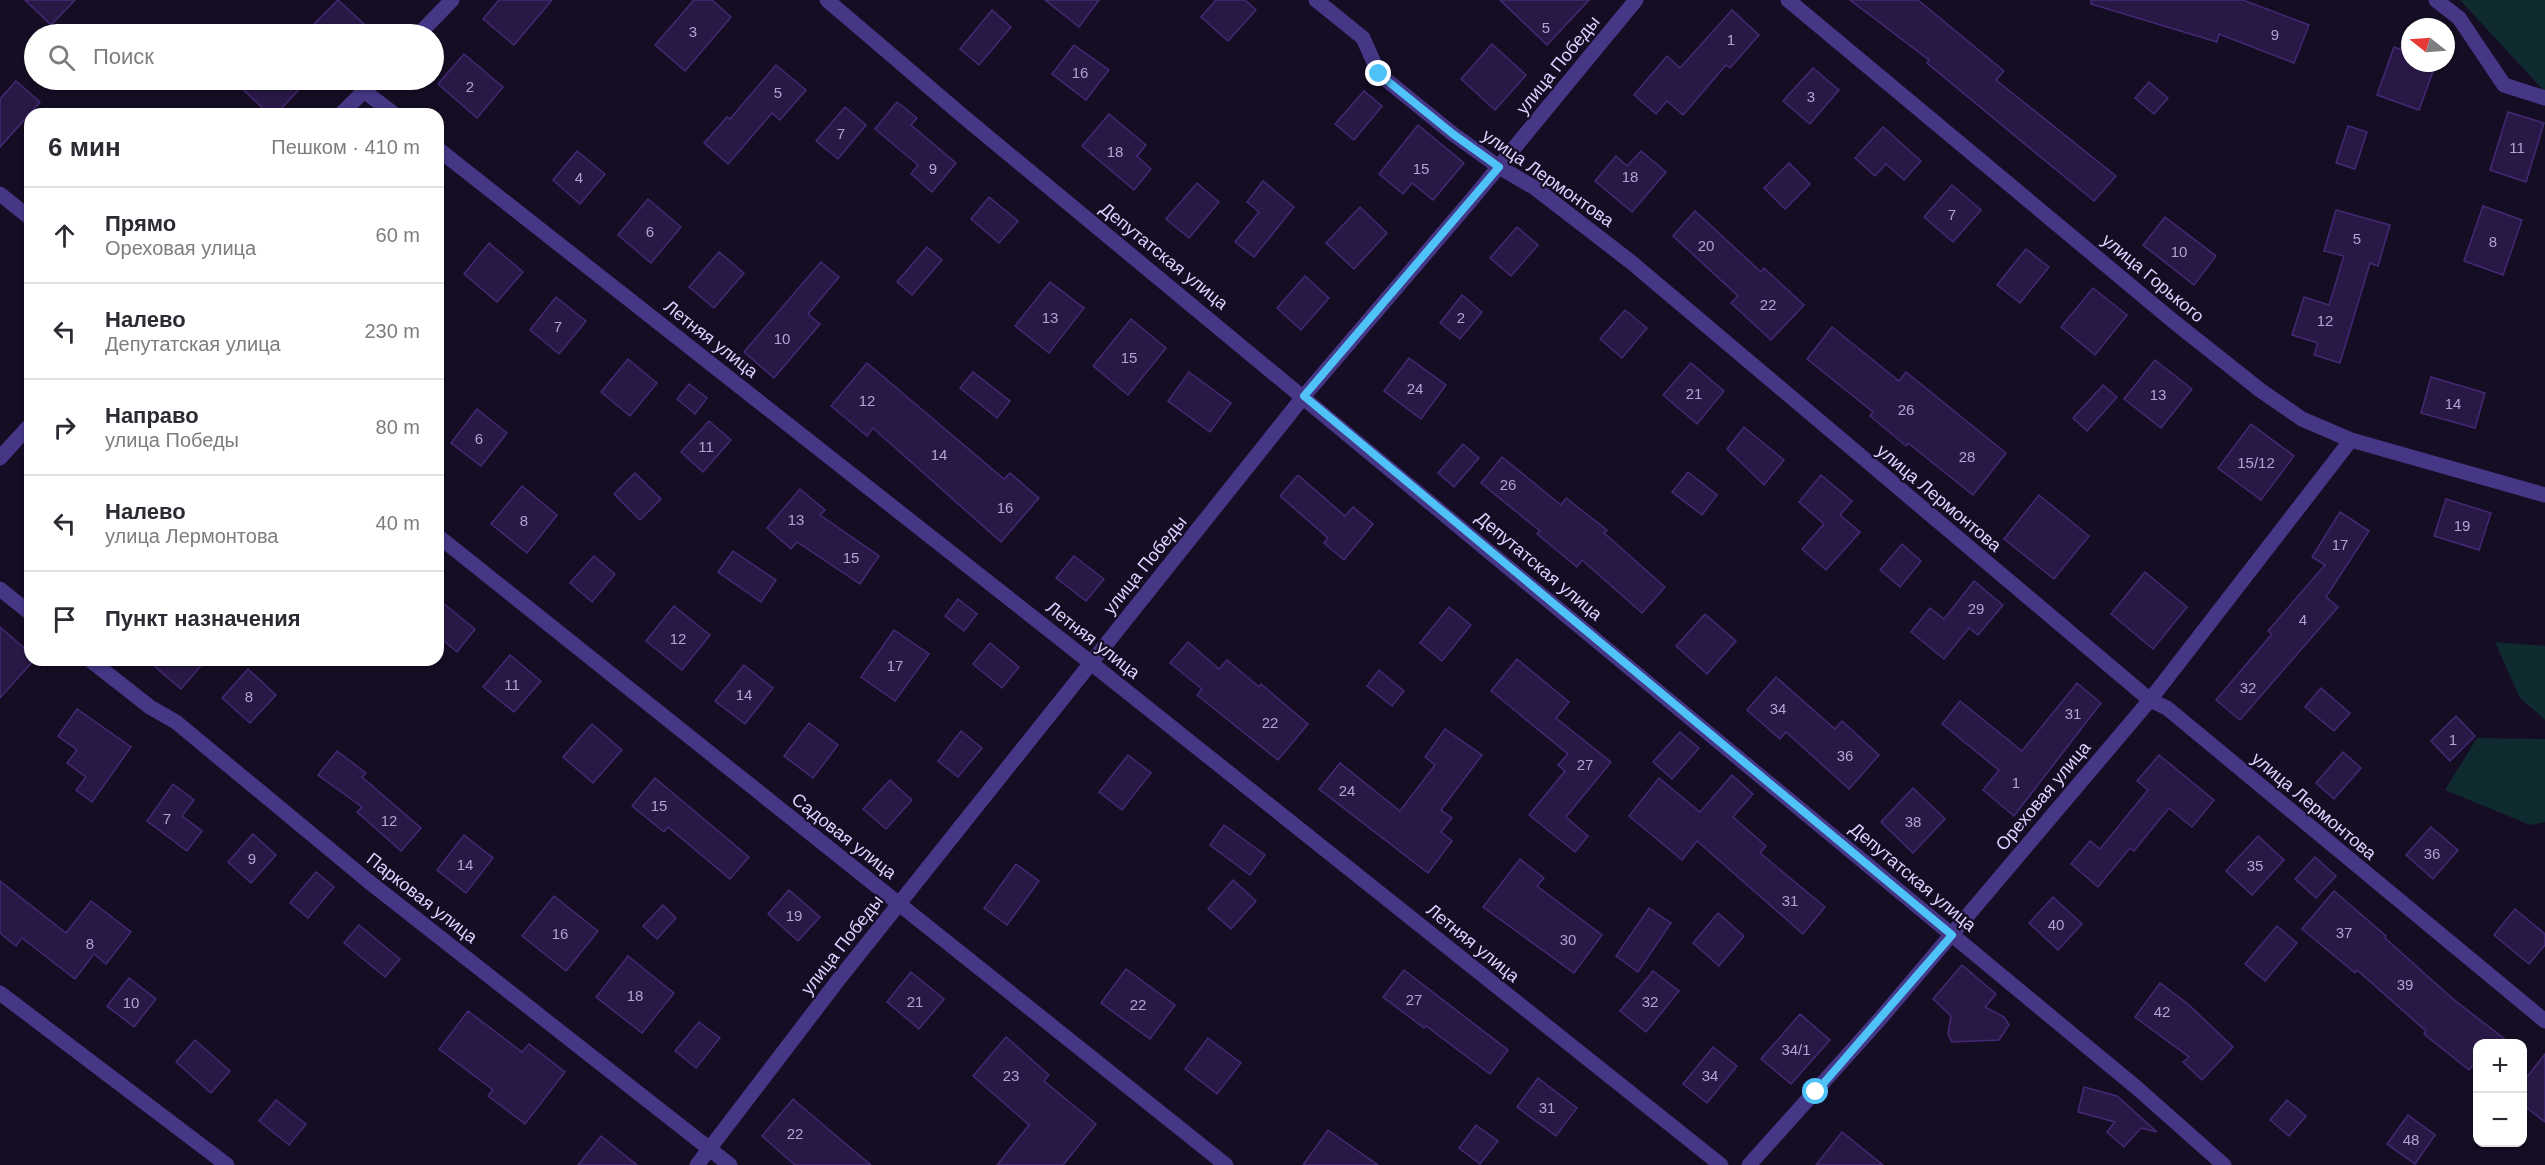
<!DOCTYPE html>
<html lang="ru">
<meta charset="utf-8">
<style>
:root{--surface:#fff;--page:#f7f7f7;--text:#2b2b33;--muted:#7c7c81;--line:#e1e1e2}
body{margin:0;font-family:Helvetica,sans-serif;background:var(--page);color:var(--text)}
.controls{position:absolute;right:18px;bottom:18px;display:grid;overflow:hidden;border-radius:12px;box-shadow:0 2px 4px #0004}
.controls button{width:54px;height:54px;display:grid;place-items:center;padding:0;border:0;border-bottom:2px solid var(--line);background:var(--surface);color:var(--text);font:30px sans-serif}
.compass{position:absolute;left:2401px;top:18px;width:54px;height:54px;border-radius:50%;background:var(--surface);box-shadow:0 2px 4px #0004;rotate:287deg}
.stop{position:absolute;width:18px;height:18px;margin:-14px;border:4px solid #4fc3f7;border-radius:50%;background:#fff}
.stop.end{background:#4fc3f7;border-color:#fff;box-shadow:0 2px 6px #0008}
.list{margin:0;padding:0;list-style:none}
h2{display:flex;justify-content:space-between;align-items:center;height:78px;margin:0;padding:0 24px;font-size:26px}
h2 small{font-size:20px;font-weight:400;color:var(--muted)}
.list li{display:grid;grid-template-columns:39px 1fr auto;gap:18px;align-items:center;box-sizing:border-box;height:96px;padding:0 24px;border-top:2px solid var(--line)}
.list b{display:block;font-size:22px;white-space:nowrap}
.list p{margin:0;font-size:20px;white-space:nowrap;color:var(--muted)}
.list em{font-size:20px;font-style:normal;color:var(--muted)}
.icon{flex:none;width:33px;height:33px;fill:none;stroke:currentColor;stroke-width:2;stroke-linecap:round;stroke-linejoin:round}
.map{position:relative;flex:none;width:2545px;height:1165px;overflow:hidden}
.search{position:absolute;background:var(--surface);box-shadow:0 2px 4px #0004;left:24px;top:24px;width:420px;height:66px;display:flex;align-items:center;gap:15px;box-sizing:border-box;padding:0 21px;border-radius:33px;color:var(--muted);font-size:22px}
.panel{position:absolute;background:var(--surface);box-shadow:0 2px 4px #0004;left:24px;top:108px;width:420px;height:558px;border-radius:18px}
.map>svg:first-child{display:block}
</style>
<div class="map">
<svg width="2545" height="1165" viewBox="0 0 2545 1165">
<rect width="100%" height="100%" fill="#150d24"/>
<!-- green -->
<g fill="#102b2f">
<path d="M2460,0H2545V92Z"/>
<path d="M2495,642L2545,646V720L2520,698Z"/>
<path d="M2477,738L2545,739V822L2530,825L2445,790Z"/>
</g>
<!-- building -->
<g fill="#291846" stroke="#432974" stroke-width="1.5">
<path d="M25,0H75L51,25Z"/>
<path d="M338,0L364,24L353,34H304Z"/>
<path d="M499,0H552L514,45L483,19Z"/>
<path d="M694,0H712L731,17L685,71L655,45Z"/>
<path d="M1045,0H1099L1079,27Z"/>
<path d="M1216,0H1245L1256,10L1228,41L1201,17Z"/>
<path d="M1500,0H1589L1547,45Z"/>
<path d="M1850,0H1918L2004,71L1996,80L2116,176L2094,201L1927,63L1929,60Z"/>
<path d="M2091,0H2243L2309,25L2294,63L2219,34L2217,42L2091,4Z"/>
<path d="M992,10L1011,27L979,65L960,49Z"/>
<path d="M1732,10L1759,35L1730,68L1726,65L1683,115L1667,101L1656,114L1634,95L1667,56L1680,68Z"/>
<path d="M1492,44L1526,75L1495,110L1461,79Z"/>
<path d="M1074,45L1109,70L1086,100L1052,74Z"/>
<path d="M2394,47L2410,53V63H2436L2419,110L2377,95Z"/>
<path d="M464,54L503,87L477,118L438,84Z"/>
<path d="M776,65L806,90L780,120L772,113L728,164L704,143L727,117L730,119Z"/>
<path d="M1813,68L1839,90L1810,124L1783,101Z"/>
<path d="M233,80H308L276,114H269Z"/>
<path d="M16,81L40,102L0,147V99Z"/>
<path d="M2149,82L2168,98L2154,114L2135,98Z"/>
<path d="M1364,91L1382,106L1354,140L1335,124Z"/>
<path d="M897,102L917,118L911,125L956,163L932,192L911,174L918,165L875,129Z"/>
<path d="M845,107L866,125L838,159L816,141Z"/>
<path d="M2508,112L2544,123L2526,182L2490,170Z"/>
<path d="M1109,114L1146,145L1137,156L1151,169L1134,190L1082,146Z"/>
<path d="M1418,125L1464,163L1433,200L1412,183L1403,194L1379,174Z"/>
<path d="M2348,126L2367,132L2355,169L2336,163Z"/>
<path d="M1883,127L1921,161L1904,180L1886,164L1875,176L1855,158Z"/>
<path d="M577,151L605,174L580,204L553,180Z"/>
<path d="M1641,151L1666,172L1632,212L1595,181L1616,156L1627,166Z"/>
<path d="M1789,163L1810,184L1785,209L1764,188Z"/>
<path d="M1263,181L1294,207L1254,257L1235,242L1259,212L1247,202Z"/>
<path d="M1197,183L1219,202L1189,238L1166,219Z"/>
<path d="M1952,185L1981,210L1953,242L1924,217Z"/>
<path d="M989,197L1018,221L999,243L971,219Z"/>
<path d="M648,199L681,227L651,263L618,235Z"/>
<path d="M2483,206L2522,220L2503,275L2464,261Z"/>
<path d="M1360,207L1387,233L1354,269L1326,243Z"/>
<path d="M2336,210L2390,225L2378,266L2370,263L2340,363L2314,355L2318,343L2292,335L2304,297L2329,305L2344,256L2324,251Z"/>
<path d="M1695,211L1761,272L1764,268L1804,305L1771,340L1731,303L1738,296L1673,236Z"/>
<path d="M2165,217L2216,256L2194,285L2143,245Z"/>
<path d="M1517,227L1538,245L1511,276L1490,258Z"/>
<path d="M489,243L523,272L497,302L464,274Z"/>
<path d="M927,247L942,260L912,295L897,282Z"/>
<path d="M2026,249L2049,267L2020,303L1997,285Z"/>
<path d="M719,252L744,273L714,308L689,287Z"/>
<path d="M821,262L839,277L808,314L820,324L774,378L744,352Z"/>
<path d="M1305,276L1329,298L1301,330L1277,308Z"/>
<path d="M1050,282L1084,308L1049,353L1015,326Z"/>
<path d="M2093,288L2127,315L2095,355L2061,327Z"/>
<path d="M1462,295L1482,312L1460,339L1440,323Z"/>
<path d="M556,297L586,321L559,354L530,330Z"/>
<path d="M1625,310L1647,328L1622,358L1600,339Z"/>
<path d="M1131,319L1166,348L1128,395L1093,366Z"/>
<path d="M1832,327L1899,381L1906,372L2006,453L1973,495L1908,443L1906,446L1870,416L1873,412L1807,359Z"/>
<path d="M1409,358L1446,385L1421,419L1384,391Z"/>
<path d="M628,359L657,383L630,416L601,392Z"/>
<path d="M2155,360L2192,389L2161,428L2124,399Z"/>
<path d="M867,363L1004,479L1010,473L1039,498L1001,542L873,428L867,436L831,406Z"/>
<path d="M1691,363L1724,391L1697,424L1663,395Z"/>
<path d="M973,372L1010,401L997,418L960,388Z"/>
<path d="M1189,372L1231,403L1210,432L1168,401Z"/>
<path d="M2431,377L2485,393L2475,428L2421,413Z"/>
<path d="M689,384L707,398L695,414L677,399Z"/>
<path d="M2103,385L2117,397L2087,431L2073,418Z"/>
<path d="M477,409L507,433L481,466L451,443Z"/>
<path d="M709,421L731,440L703,472L681,452Z"/>
<path d="M2251,424L2294,456L2261,500L2218,468Z"/>
<path d="M1744,427L1784,460L1764,485L1727,449Z"/>
<path d="M1463,444L1479,458L1454,487L1438,473Z"/>
<path d="M1502,457L1561,505L1566,498L1607,530L1604,533L1665,587L1642,613L1582,560L1577,567L1537,534L1540,531L1481,483Z"/>
<path d="M1688,472L1717,495L1702,515L1672,492Z"/>
<path d="M635,473L661,499L640,520L614,494Z"/>
<path d="M1298,475L1345,516L1353,507L1373,524L1344,560L1324,543L1328,538L1280,496Z"/>
<path d="M1821,475L1852,501L1840,515L1860,532L1826,570L1802,549L1824,524L1799,502Z"/>
<path d="M522,486L557,515L527,553L491,524Z"/>
<path d="M800,489L825,510L820,515L879,556L860,584L797,542L791,549L767,528Z"/>
<path d="M2039,495L2089,536L2054,579L2004,539Z"/>
<path d="M2446,499L2491,513L2479,550L2434,536Z"/>
<path d="M2340,512L2369,531L2326,597L2338,607L2240,720L2216,700L2272,634L2268,631L2325,565L2312,557Z"/>
<path d="M1902,544L1921,561L1900,587L1880,570Z"/>
<path d="M733,551L776,580L761,602L718,572Z"/>
<path d="M594,556L615,574L592,602L570,583Z"/>
<path d="M1074,556L1104,579L1086,601L1056,578Z"/>
<path d="M2145,572L2187,607L2153,649L2111,614Z"/>
<path d="M1974,581L2003,605L1978,635L1969,628L1944,659L1911,632L1930,608L1944,619Z"/>
<path d="M438,599L475,629L457,652L438,636Z"/>
<path d="M958,599L977,614L964,631L945,616Z"/>
<path d="M674,606L710,635L682,670L646,641Z"/>
<path d="M1449,607L1471,625L1442,661L1420,643Z"/>
<path d="M1705,614L1736,641L1707,674L1676,646Z"/>
<path d="M0,627L30,653V660H34L0,698Z"/>
<path d="M894,630L929,654L895,701L861,677Z"/>
<path d="M1188,642L1219,669L1227,660L1259,687L1261,684L1308,724L1278,760L1197,695L1202,689L1170,663Z"/>
<path d="M990,643L1019,667L1002,688L973,664Z"/>
<path d="M510,655L541,681L514,712L483,687Z"/>
<path d="M1517,659L1569,702L1556,718L1611,762L1566,817L1588,836L1575,852L1529,815L1565,771L1558,765L1568,754L1491,691Z"/>
<path d="M147,660H206L181,689Z"/>
<path d="M744,665L773,688L745,724L715,701Z"/>
<path d="M248,669L276,695L250,723L222,698Z"/>
<path d="M1379,670L1404,691L1392,706L1367,686Z"/>
<path d="M1776,677L1835,729L1842,721L1879,755L1849,789L1786,732L1780,739L1747,710Z"/>
<path d="M2077,683L2101,703L2014,816L1983,790L1999,770L1942,724L1960,701L2022,751Z"/>
<path d="M2321,688L2350,713L2334,731L2305,707Z"/>
<path d="M77,709L131,747L92,802L76,790L86,777L67,763L77,750L58,736Z"/>
<path d="M2456,716L2475,736L2450,761L2431,741Z"/>
<path d="M809,723L838,745L813,778L784,756Z"/>
<path d="M592,724L622,750L593,783L563,757Z"/>
<path d="M1445,729L1482,755L1441,810L1452,818L1441,832L1452,841L1428,873L1319,789L1340,763L1400,811L1435,765L1425,757Z"/>
<path d="M961,731L982,748L958,777L938,761Z"/>
<path d="M1680,732L1699,748L1672,779L1653,762Z"/>
<path d="M337,751L366,773L362,777L421,828L401,851L357,812L362,807L318,775Z"/>
<path d="M2343,752L2361,768L2334,799L2316,783Z"/>
<path d="M1128,755L1151,773L1122,810L1099,792Z"/>
<path d="M2159,755L2214,800L2192,827L2169,808L2134,851L2130,848L2098,887L2071,864L2090,841L2100,849L2148,790L2137,781Z"/>
<path d="M1732,775L1753,794L1733,817L1766,846L1760,853L1825,907L1803,934L1697,841L1682,860L1629,816L1659,778L1700,812Z"/>
<path d="M655,778L749,857L730,879L668,827L664,832L632,806Z"/>
<path d="M890,780L912,800L886,829L863,809Z"/>
<path d="M173,784L194,800L182,816L202,831L187,851L147,821Z"/>
<path d="M1913,788L1945,819L1913,853L1881,822Z"/>
<path d="M1224,825L1265,855L1250,875L1210,845Z"/>
<path d="M2431,827L2458,850L2433,879L2406,855Z"/>
<path d="M253,834L276,855L251,883L228,862Z"/>
<path d="M464,835L493,858L466,893L437,870Z"/>
<path d="M2258,836L2284,860L2252,895L2226,871Z"/>
<path d="M2315,857L2336,876L2316,898L2295,879Z"/>
<path d="M1520,859L1544,878L1537,886L1602,935L1574,973L1483,907Z"/>
<path d="M1016,864L1039,881L1007,925L984,908Z"/>
<path d="M316,872L334,887L308,918L290,903Z"/>
<path d="M1233,880L1256,901L1231,929L1208,909Z"/>
<path d="M0,881L66,933L91,901L131,932L106,964L94,954L75,979L22,938L16,946L0,933Z"/>
<path d="M789,890L820,917L798,941L768,914Z"/>
<path d="M2334,891L2386,936L2385,938L2453,999L2511,1044H2478V1060L2469,1070L2424,1034L2426,1031L2357,970L2355,973L2302,929Z"/>
<path d="M554,896L598,931L566,971L522,936Z"/>
<path d="M2053,897L2082,924L2058,950L2029,923Z"/>
<path d="M663,905L676,918L657,939L643,926Z"/>
<path d="M1649,908L1671,923L1638,972L1616,956Z"/>
<path d="M2515,909L2545,934V945L2529,964L2494,935Z"/>
<path d="M1718,913L1744,936L1719,966L1693,943Z"/>
<path d="M359,925L400,959L385,977L344,943Z"/>
<path d="M2277,926L2297,943L2265,981L2245,964Z"/>
<path d="M628,956L674,993L642,1033L596,997Z"/>
<path d="M1962,965L1996,994L1985,1007L2004,1017L2009,1025L1999,1040L1952,1042L1948,1034L1951,1016L1933,999Z"/>
<path d="M1126,969L1175,1005L1150,1039L1101,1003Z"/>
<path d="M1404,970L1508,1050L1490,1074L1426,1026L1424,1028L1383,997Z"/>
<path d="M1653,971L1679,991L1646,1032L1620,1011Z"/>
<path d="M911,972L944,999L919,1029L887,1002Z"/>
<path d="M129,978L156,999L134,1027L107,1006Z"/>
<path d="M2160,983L2188,1004L2233,1047L2202,1080L2183,1062L2189,1057L2135,1017Z"/>
<path d="M468,1011L522,1052L529,1044L565,1072L525,1124L488,1096L493,1090L439,1049Z"/>
<path d="M1800,1014L1830,1040L1791,1084L1761,1059Z"/>
<path d="M699,1022L720,1038L696,1068L675,1051Z"/>
<path d="M1006,1037L1049,1075L1044,1081L1096,1124L1063,1165H997L1029,1125L973,1076Z"/>
<path d="M1208,1038L1241,1063L1217,1094L1185,1069Z"/>
<path d="M195,1040L230,1071L211,1093L176,1062Z"/>
<path d="M1713,1047L1737,1066L1707,1103L1683,1084Z"/>
<path d="M2545,1054V1122L2523,1105V1082Z"/>
<path d="M1538,1078L1577,1108L1556,1136L1517,1107Z"/>
<path d="M2084,1087L2117,1096L2157,1132L2141,1128L2124,1147L2107,1132L2115,1122L2078,1112Z"/>
<path d="M793,1099L828,1129L871,1165H795L762,1136Z"/>
<path d="M276,1100L306,1124L289,1145L259,1121Z"/>
<path d="M2287,1100L2306,1116L2289,1136L2270,1120Z"/>
<path d="M2408,1115L2435,1135L2415,1164L2387,1144Z"/>
<path d="M1476,1125L1498,1141L1480,1164L1459,1148Z"/>
<path d="M1328,1130L1378,1165H1303Z"/>
<path d="M1842,1132L1883,1165H1816Z"/>
<path d="M601,1136L637,1165H578Z"/>
</g>
<g fill="none" stroke-linecap="round" stroke-linejoin="round">
<!-- lane -->
<path stroke="#453686" stroke-width="15" d="M1363,38L1379,74L1453,134L1499,167"/>
<!-- street -->
<g stroke="#453686" stroke-width="15">
<path d="M827,0L964,117L2137,1088L2224,1165"/>
<path d="M1316,0L1363,38"/>
<path d="M1788,0L2173,321L2260,390L2302,419L2351,440L2545,495"/>
<path d="M2436,0L2459,18L2504,85L2545,98"/>
<path d="M419,34L452,0"/>
<path d="M364,91L394,114"/>
<path d="M341,114L375,80"/>
<path d="M438,149L1091,663L1721,1165"/>
<path d="M1499,167L1535,188L1631,262L2150,700L2167,708L2545,1021"/>
<path d="M0,194L30,218"/>
<path d="M0,458L30,425"/>
<path d="M438,536L1226,1165"/>
<path d="M0,589L30,613"/>
<path d="M90,660L150,707L176,722L368,881L730,1165"/>
<path d="M0,993L227,1165"/>
<path d="M697,1165L839,979L1304,396L1473,198L1636,0"/>
<path d="M1749,1165L1880,1019L2150,700L2351,440"/>
</g>
</g>
<g fill="none" stroke-linecap="round" stroke-linejoin="round">
<!-- route -->
<path stroke="#4fc3f7" stroke-width="8" d="M1379,74L1453,134L1499,167L1304,396L1952,935L1816,1092"/>
</g>
<g text-anchor="middle" dominant-baseline="central" stroke-width="4.5" stroke-linejoin="round" paint-order="stroke">
<!-- number labels -->
<g font-size="15" fill="#b0a3d1">
<text x="1546" y="27">5</text>
<text x="693" y="31">3</text>
<text x="2275" y="34">9</text>
<text x="1731" y="39">1</text>
<text x="1080" y="72">16</text>
<text x="470" y="86">2</text>
<text x="778" y="92">5</text>
<text x="1811" y="96">3</text>
<text x="841" y="133">7</text>
<text x="2517" y="147">11</text>
<text x="1115" y="151">18</text>
<text x="933" y="168">9</text>
<text x="1421" y="168">15</text>
<text x="1630" y="176">18</text>
<text x="579" y="177">4</text>
<text x="1952" y="214">7</text>
<text x="650" y="231">6</text>
<text x="2357" y="238">5</text>
<text x="2493" y="241">8</text>
<text x="1706" y="245">20</text>
<text x="2179" y="251">10</text>
<text x="1768" y="304">22</text>
<text x="1050" y="317">13</text>
<text x="1461" y="317">2</text>
<text x="2325" y="320">12</text>
<text x="558" y="326">7</text>
<text x="782" y="338">10</text>
<text x="1129" y="357">15</text>
<text x="1415" y="388">24</text>
<text x="1694" y="393">21</text>
<text x="2158" y="394">13</text>
<text x="867" y="400">12</text>
<text x="2453" y="403">14</text>
<text x="1906" y="409">26</text>
<text x="479" y="438">6</text>
<text x="706" y="446">11</text>
<text x="939" y="454">14</text>
<text x="1967" y="456">28</text>
<text x="2256" y="462">15/12</text>
<text x="1508" y="484">26</text>
<text x="1005" y="507">16</text>
<text x="796" y="519">13</text>
<text x="524" y="520">8</text>
<text x="2462" y="525">19</text>
<text x="2340" y="544">17</text>
<text x="851" y="557">15</text>
<text x="1976" y="608">29</text>
<text x="2303" y="619">4</text>
<text x="678" y="638">12</text>
<text x="895" y="665">17</text>
<text x="512" y="684">11</text>
<text x="2248" y="687">32</text>
<text x="744" y="694">14</text>
<text x="249" y="696">8</text>
<text x="1778" y="708">34</text>
<text x="2073" y="713">31</text>
<text x="1270" y="722">22</text>
<text x="2453" y="739">1</text>
<text x="1845" y="755">36</text>
<text x="1585" y="764">27</text>
<text x="2016" y="782">1</text>
<text x="1347" y="790">24</text>
<text x="659" y="805">15</text>
<text x="167" y="818">7</text>
<text x="389" y="820">12</text>
<text x="1913" y="821">38</text>
<text x="2432" y="853">36</text>
<text x="252" y="858">9</text>
<text x="465" y="864">14</text>
<text x="2255" y="865">35</text>
<text x="1790" y="900">31</text>
<text x="794" y="915">19</text>
<text x="2056" y="924">40</text>
<text x="2344" y="932">37</text>
<text x="560" y="933">16</text>
<text x="1568" y="939">30</text>
<text x="90" y="943">8</text>
<text x="2405" y="984">39</text>
<text x="635" y="995">18</text>
<text x="1414" y="999">27</text>
<text x="915" y="1001">21</text>
<text x="1650" y="1001">32</text>
<text x="131" y="1002">10</text>
<text x="1138" y="1004">22</text>
<text x="2162" y="1011">42</text>
<text x="1796" y="1049">34/1</text>
<text x="1011" y="1075">23</text>
<text x="1710" y="1075">34</text>
<text x="1547" y="1107">31</text>
<text x="795" y="1133">22</text>
<text x="2411" y="1139">48</text>
</g>
<!-- street labels -->
<g font-size="18" fill="#ddd1ff" stroke="#150d24">
<text transform="translate(1558 65) rotate(-51)">улица Победы</text>
<text transform="translate(1548 178) rotate(35)">улица Лермонтова</text>
<text transform="translate(1164 256) rotate(39)">Депутатская улица</text>
<text transform="translate(2153 278) rotate(40)">улица Горького</text>
<text transform="translate(711 339) rotate(38)">Летняя улица</text>
<text transform="translate(1939 498) rotate(40)">улица Лермонтова</text>
<text transform="translate(1145 565) rotate(-51)">улица Победы</text>
<text transform="translate(1539 566) rotate(40)">Депутатская улица</text>
<text transform="translate(1093 640) rotate(38)">Летняя улица</text>
<text transform="translate(2043 796) rotate(-50)">Ореховая улица</text>
<text transform="translate(2314 806) rotate(40)">улица Лермонтова</text>
<text transform="translate(844 836) rotate(38)">Садовая улица</text>
<text transform="translate(1913 877) rotate(40)">Депутатская улица</text>
<text transform="translate(422 898) rotate(38)">Парковая улица</text>
<text transform="translate(1473 943) rotate(39)">Летняя улица</text>
<text transform="translate(842 945) rotate(-52)">улица Победы</text>
</g>
</g>
</svg>
<div class="controls">
<button>+</button>
<button>−</button>
</div>
<svg class="compass" viewBox="-18 -18 36 36"><path d="M0-13l5 13h-10z" fill="#e53935"/><path d="M0 13l5-13h-10z" fill="#7c7c81"/></svg>
<div class="stop" style="left:1816px;top:1092px"></div>
<div class="stop end" style="left:1379px;top:74px"></div>
<div class="search"><svg class="icon" aria-label="search" viewBox="0 0 24 24"><circle cx="10" cy="10" r="6"/><path d="M15 15l6 6"/></svg>Поиск</div>
<section class="panel">
<h2>6 мин<small>Пешком · 410 m</small></h2>
<ul class="list">
<li><svg class="icon" aria-label="ahead" viewBox="0 0 24 24"><path d="M12 20V5M6 11l6-6 6 6"/></svg><div><b>Прямо</b><p>Ореховая улица</p></div><em>60 m</em></li>
<li><svg class="icon" aria-label="left" viewBox="0 0 24 24"><path d="M17 20v-9H6M10 6l-5 5 5 5"/></svg><div><b>Налево</b><p>Депутатская улица</p></div><em>230 m</em></li>
<li><svg class="icon" aria-label="right" viewBox="0 0 24 24"><path d="M7 20v-9h11M14 6l5 5-5 5"/></svg><div><b>Направо</b><p>улица Победы</p></div><em>80 m</em></li>
<li><svg class="icon" aria-label="left" viewBox="0 0 24 24"><path d="M17 20v-9H6M10 6l-5 5 5 5"/></svg><div><b>Налево</b><p>улица Лермонтова</p></div><em>40 m</em></li>
<li><svg class="icon" aria-label="arrive" viewBox="0 0 24 24"><path d="M6 21V4h12l-3 4 3 4H6"/></svg><div><b>Пункт назначения</b></div></li>
</ul>
</section>
</div>
